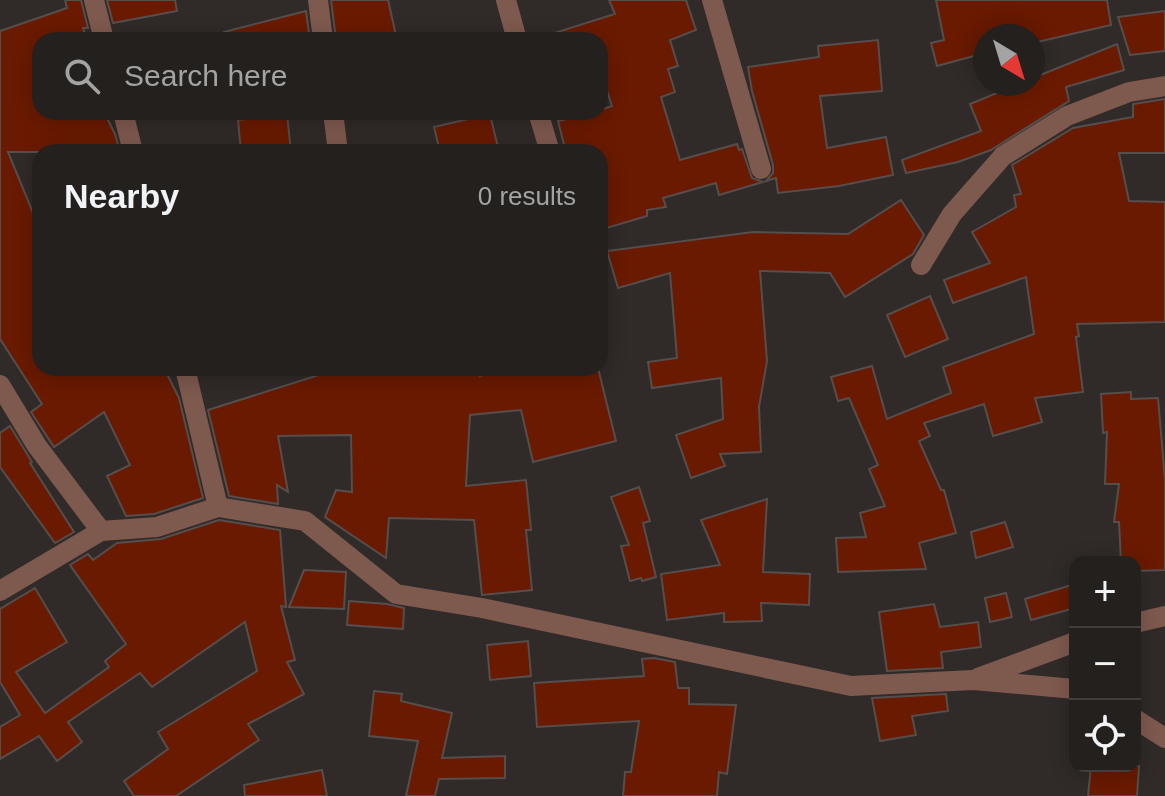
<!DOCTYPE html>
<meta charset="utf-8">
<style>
:root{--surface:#24201e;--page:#302d2b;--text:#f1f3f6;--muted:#a3a3a4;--line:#413e3c}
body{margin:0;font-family:Arial,sans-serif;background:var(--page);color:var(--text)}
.controls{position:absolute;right:24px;bottom:24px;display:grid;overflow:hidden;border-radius:16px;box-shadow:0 4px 20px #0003}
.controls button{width:72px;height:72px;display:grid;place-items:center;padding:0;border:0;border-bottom:2px solid var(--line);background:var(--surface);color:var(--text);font:40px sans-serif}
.compass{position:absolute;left:973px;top:24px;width:72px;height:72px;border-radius:50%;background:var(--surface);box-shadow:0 4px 20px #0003;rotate:142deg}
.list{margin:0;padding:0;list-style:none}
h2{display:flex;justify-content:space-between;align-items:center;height:104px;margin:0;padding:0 32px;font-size:34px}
h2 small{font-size:26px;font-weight:400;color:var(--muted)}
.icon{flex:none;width:44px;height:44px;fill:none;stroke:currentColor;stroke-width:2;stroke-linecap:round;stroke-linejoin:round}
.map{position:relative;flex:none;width:1165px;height:796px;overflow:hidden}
.search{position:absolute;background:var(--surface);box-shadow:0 4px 20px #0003;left:32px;top:32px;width:576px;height:88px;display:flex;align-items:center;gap:20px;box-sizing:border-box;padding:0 28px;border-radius:24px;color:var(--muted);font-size:30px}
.panel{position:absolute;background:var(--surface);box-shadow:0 4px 20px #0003;left:32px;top:144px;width:576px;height:232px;border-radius:24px}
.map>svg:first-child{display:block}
</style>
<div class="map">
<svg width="1165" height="796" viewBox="0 0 1165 796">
<rect width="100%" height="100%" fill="#302a28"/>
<!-- building -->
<g fill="#6a1a00" stroke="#554e4c" stroke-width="2">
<path d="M65,0H81L88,28H83L87,40H40V112H104L115,134L120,152H8L40,230V368H164L179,398L203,498L154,514L126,516L107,476L130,465L104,412L54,447L31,412L42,404L0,339V31L67,8Z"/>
<path d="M107,0H175L177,11L113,23Z"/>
<path d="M331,0H388L397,40H336Z"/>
<path d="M609,0H686L696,30L670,40L678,66L668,69L675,92L661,97L680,160L737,144L739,150L742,149L752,178L763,182L719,195L716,183L663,198L666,207L647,210V216L600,230V152H566L558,121L600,112V110L612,106L600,69V40H548V35L615,14Z"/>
<path d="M936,0H1107L1111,25L1033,43V36H985V53L937,66L931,43L944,40Z"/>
<path d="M306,11L310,40H225L224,32Z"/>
<path d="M1165,11V51L1130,55L1118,17Z"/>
<path d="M878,40L882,91L820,96L827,148L886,137L893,175L839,186L778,193L776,178L766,181L773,173V165L752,91L748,67L819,57L818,46Z"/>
<path d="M1117,44L1124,70L1066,87L1069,101L991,150L958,162L906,173L902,160L981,131L970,104L1019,84H1033V78Z"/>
<path d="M1165,99V153H1119L1129,201L1165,202V322L1077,324L1079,336L1076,337L1083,392L1035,398L1042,422L993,436L984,404L924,423L930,436L919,441L941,490H944L956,533L919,543L926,569L838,572L836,538L866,537L860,513L885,506L869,469L878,465L849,398L838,401L831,377L872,366L887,419L951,393L943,367L1034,334L1026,277L953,303L944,280L990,263L972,232L1016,207L1014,195L1021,194L1012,165L1073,128L1133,117V104Z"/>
<path d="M287,114L291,152H241L238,120Z"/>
<path d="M490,114L499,152H440L434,127Z"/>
<path d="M901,200L924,235L913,254L845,297L830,273L760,271L767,361L759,407L761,452L720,454L725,466L691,478L676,435L723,419L721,378L652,388L648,362L677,358L670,273L618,288L607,251L753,232L848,234Z"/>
<path d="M930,296L948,339L905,357L887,315Z"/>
<path d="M341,368H479L480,376L507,368H598L616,441L533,462L521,410L470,415L466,486L526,480L531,530H526L532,590L482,595L474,520L389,518L386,558L325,517L336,490L352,492L351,435L278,436L288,492L277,485L278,504L229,496L208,410Z"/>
<path d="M1131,392V399L1158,398L1165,480V570L1135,571V562H1121L1119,522H1114L1119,484H1105L1107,432L1103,433L1101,394Z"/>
<path d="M10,426L32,462L30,463L74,532L55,543L0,467V433Z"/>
<path d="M639,487L650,521L643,523L656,577L642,581L641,578L630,581L621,546L629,545L611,497Z"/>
<path d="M767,499L763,572L810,574L809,605L761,603L762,621L724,622V613L667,620L661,574L720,565L701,520Z"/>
<path d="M219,520L280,530L286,607L281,606L295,660L287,662L304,694L248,724L259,740L176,796H134L124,781L168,749L158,732L257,671L245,622L152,687L140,673L68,722L82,742L57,761L39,736L0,759V727L20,715L0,682V609L35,588L67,642L16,672L45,713L109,667L105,661L126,644L70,565L88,554L93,560L117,543L161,539Z"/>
<path d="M1005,522L1013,547L976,558L971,532Z"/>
<path d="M304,570L346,572L344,609L289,607Z"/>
<path d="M1075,584V608L1031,620L1025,599Z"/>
<path d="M1006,593L1012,617L990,622L985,598Z"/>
<path d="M349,601L387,604L404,608L403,629L347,625Z"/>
<path d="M934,604L940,627L978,622L981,647L941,652L943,668L887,671L879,612Z"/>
<path d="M528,641L531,676L490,680L487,645Z"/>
<path d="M654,658L675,662L678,688H689V704L736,705L727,774L719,772L717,796H623L625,772H631L639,721L537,727L534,683L644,676L642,659Z"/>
<path d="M374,691L402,694L401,701L452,713L442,758L505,756V778L439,779L435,796H406L418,741L369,736Z"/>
<path d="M946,694L948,711L912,716L916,735L880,741L872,698Z"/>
<path d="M1091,766H1139L1137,796H1088Z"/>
<path d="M322,770L327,796H245L244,785Z"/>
</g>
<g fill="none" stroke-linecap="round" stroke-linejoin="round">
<!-- street -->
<g stroke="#7e594e" stroke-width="20">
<path d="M94,0L104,40"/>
<path d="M318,0L323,40"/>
<path d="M506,0L517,40"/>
<path d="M712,0L761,169"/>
<path d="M123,112L133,152"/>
<path d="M333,112L338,152"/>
<path d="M538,112L550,152"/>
<path d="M921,265L952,214L1003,156L1067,116L1129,92L1165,86"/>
<path d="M185,368L218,507"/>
<path d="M0,385L37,446L101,531"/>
<path d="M0,591L101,531L157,527L218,507L305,521L396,594L482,608L851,686L973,680L1075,689"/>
<path d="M1135,623L1165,616"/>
<path d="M978,678L1075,642"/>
<path d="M1135,719L1165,738"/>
</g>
</g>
</svg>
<div class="controls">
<button>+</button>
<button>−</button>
<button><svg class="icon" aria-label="locate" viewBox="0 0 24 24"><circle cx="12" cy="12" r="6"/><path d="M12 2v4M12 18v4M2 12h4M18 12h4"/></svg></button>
</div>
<svg class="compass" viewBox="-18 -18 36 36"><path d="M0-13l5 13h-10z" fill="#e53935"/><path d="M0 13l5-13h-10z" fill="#a3a3a4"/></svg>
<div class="search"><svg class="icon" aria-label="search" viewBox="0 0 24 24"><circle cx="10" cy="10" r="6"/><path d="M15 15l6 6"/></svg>Search here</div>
<section class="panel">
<h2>Nearby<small>0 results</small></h2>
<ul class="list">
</ul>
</section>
</div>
